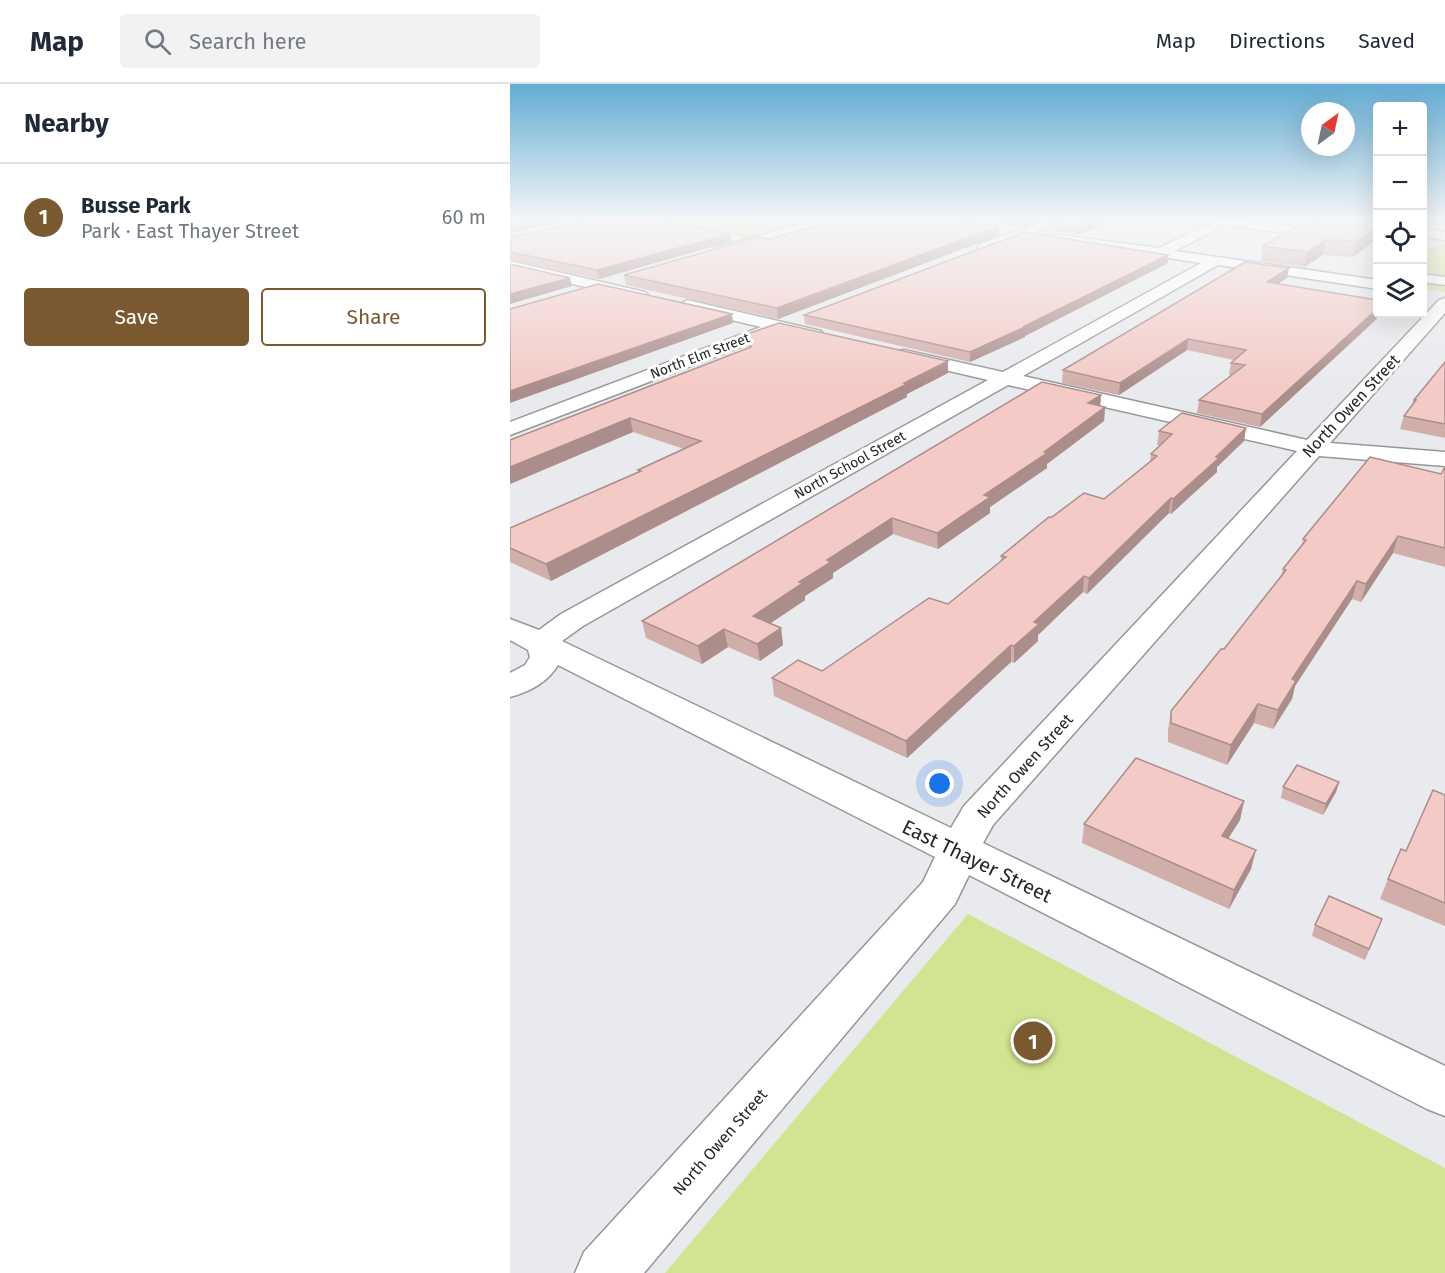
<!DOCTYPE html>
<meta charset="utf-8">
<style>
:root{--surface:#fff;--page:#f2f2f3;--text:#1f2937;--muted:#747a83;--line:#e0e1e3;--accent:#7a5930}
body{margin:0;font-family:"Fira Sans",sans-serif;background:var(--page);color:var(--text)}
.controls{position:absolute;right:18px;top:18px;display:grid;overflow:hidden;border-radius:6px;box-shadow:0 6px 24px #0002}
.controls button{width:54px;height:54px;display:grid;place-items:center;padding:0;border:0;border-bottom:2px solid var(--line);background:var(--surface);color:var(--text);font:30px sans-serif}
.compass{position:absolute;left:791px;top:18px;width:54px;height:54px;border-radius:50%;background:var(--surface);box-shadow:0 6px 24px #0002;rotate:33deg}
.you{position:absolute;left:430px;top:700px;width:21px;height:21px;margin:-15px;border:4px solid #fff;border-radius:50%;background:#1a73e8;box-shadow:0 0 0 9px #1a73e833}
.badge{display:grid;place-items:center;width:39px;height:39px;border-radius:50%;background:var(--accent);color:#fff;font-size:20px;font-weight:700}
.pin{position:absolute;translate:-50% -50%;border:3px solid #fff;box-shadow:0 2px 6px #0006}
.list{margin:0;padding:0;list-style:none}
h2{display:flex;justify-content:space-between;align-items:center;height:78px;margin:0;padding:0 24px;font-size:26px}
h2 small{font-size:20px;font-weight:400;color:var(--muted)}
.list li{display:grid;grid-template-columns:39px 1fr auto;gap:18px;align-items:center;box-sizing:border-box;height:108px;padding:0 24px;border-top:2px solid var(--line)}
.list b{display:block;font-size:22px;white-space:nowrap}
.list p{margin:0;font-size:20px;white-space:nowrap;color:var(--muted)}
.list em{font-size:20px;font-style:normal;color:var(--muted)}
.actions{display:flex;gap:12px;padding:18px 24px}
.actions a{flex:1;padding:14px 0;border:2px solid var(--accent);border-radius:6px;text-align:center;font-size:21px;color:var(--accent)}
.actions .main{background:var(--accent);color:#fff}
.icon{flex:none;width:33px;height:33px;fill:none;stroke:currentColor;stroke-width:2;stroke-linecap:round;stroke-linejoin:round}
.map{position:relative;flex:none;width:935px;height:1189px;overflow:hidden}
header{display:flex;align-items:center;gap:36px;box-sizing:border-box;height:84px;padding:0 30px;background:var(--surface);border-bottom:2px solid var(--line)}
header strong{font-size:28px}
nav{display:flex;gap:33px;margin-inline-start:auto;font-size:21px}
.search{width:420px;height:54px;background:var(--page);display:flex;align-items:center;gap:15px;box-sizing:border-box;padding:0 21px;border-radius:6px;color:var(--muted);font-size:22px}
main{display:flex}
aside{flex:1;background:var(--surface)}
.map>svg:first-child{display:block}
</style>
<header>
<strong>Map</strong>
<div class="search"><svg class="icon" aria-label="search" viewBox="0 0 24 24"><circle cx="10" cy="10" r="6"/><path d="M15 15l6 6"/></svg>Search here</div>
<nav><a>Map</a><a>Directions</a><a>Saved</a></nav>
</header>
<main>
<aside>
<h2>Nearby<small></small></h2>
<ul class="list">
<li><span class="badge">1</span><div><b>Busse Park</b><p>Park · East Thayer Street</p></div><em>60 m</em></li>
</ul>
<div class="actions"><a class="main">Save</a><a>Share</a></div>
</aside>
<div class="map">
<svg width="935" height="1189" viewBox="0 0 935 1189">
<rect width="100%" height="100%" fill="#e8eaed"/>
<!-- green -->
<g fill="#d2e492">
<path d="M133,136H309L242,155Z"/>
<path d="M935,160V208L913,204L912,162L931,163Z"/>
<path d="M458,830L935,1084V1189H155Z"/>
</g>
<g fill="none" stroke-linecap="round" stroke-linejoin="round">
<defs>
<g id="minor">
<path d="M306,136H324L322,139L214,170L209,171L202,167L204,164Z"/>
<path d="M538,136H554L480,166H470L468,163L470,160Z"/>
<path d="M706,136H730L795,144L809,139L868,138V146L811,147L796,152L715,141L665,167L868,196V205L708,181L513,292L797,356L929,216L935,214V229L820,359L935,368V382L809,372L483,741L473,759L935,982V1032L917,1025L459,791L445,820L134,1189H65L74,1168L413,798L425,773L48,581C38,598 19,608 0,613V589L15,581L20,573L18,566L0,556V535L29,546L51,530L478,296L388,275L385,271L388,267L394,266L493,288L691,179L547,157L542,156L541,153L542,150L649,164ZM498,301L787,367L454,722L441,744L52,557L73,542Z"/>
<path d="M912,144L935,148V156L912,152Z"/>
<path d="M0,177L135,208L138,211L130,216L0,185Z"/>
<path d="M912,190L935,193V201L912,198Z"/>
<path d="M177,216L311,247L314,251L311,255L305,256L270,248L0,351V338L251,243L171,224L169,221Z"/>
</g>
</defs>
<!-- minor casing -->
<use href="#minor" stroke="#95979a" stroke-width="3"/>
<!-- path -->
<path stroke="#88898b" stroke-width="1.5" stroke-dasharray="1.5 2" stroke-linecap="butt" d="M146,136L205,146"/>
<!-- minor -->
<use href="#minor" fill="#fff" fill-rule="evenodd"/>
</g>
<!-- wall -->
<g fill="#d2aeaa">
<path d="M461,136H533L513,143Z"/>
<path d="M604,136L568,151L539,146V137Z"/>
<path d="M867,136L843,173L813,171L794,183L751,177L753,162L799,140Z"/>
<path d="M489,142V151L268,235L116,201L114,191L259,155Z"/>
<path d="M0,153L222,157L89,195L0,176Z"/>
<path d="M658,171V179L515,252V253L460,278L295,240L294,231Z"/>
<path d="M777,194L768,200L867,230H872L750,343L687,329L689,316L722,291H719L721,279L724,276L677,266L609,311L552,299L553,286Z"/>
<path d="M237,250L438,277V289L397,310V313L41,497L0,478V444L128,388V386L174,365L123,348L0,400L239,264Z"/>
<path d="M935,278V354L890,345L894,332L902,321L904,316Z"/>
<path d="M591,311L590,322L595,323L594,337L537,380V384L480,423V429L428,465L383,450L323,489V494L295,512V516L261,539L271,544L273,561L250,577L218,563L192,580L136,554L132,537Z"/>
<path d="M736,344L734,357L707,383V388L661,430L659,429L577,510L573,508L528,551V557L504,579L501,578L397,674L264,612L262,594L312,587L438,520L491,477V472L594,415L640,378L641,370L650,361H647L649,347Z"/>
<path d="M935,383V483L883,469L851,518L842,515L785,602L782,615L763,645L744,639L717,681L658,658V646L661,627L714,565L771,492L773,485L792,461L793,455L931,390Z"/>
<path d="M829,698L826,708L813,731L771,714L773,703Z"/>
<path d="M935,711V842L870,815L878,795L896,767Z"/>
<path d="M734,717L730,736L718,754L741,785L719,825L572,759L574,740Z"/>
<path d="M872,835L855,876L802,852L805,841Z"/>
</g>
<!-- shaded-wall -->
<g fill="#ab8d8b">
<path d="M26,136H62L0,149V141Z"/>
<path d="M513,136H533L513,143Z"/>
<path d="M584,136H604L568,151V142Z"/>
<path d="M489,142V151L268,235L267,224Z"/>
<path d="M867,143V155L843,173L847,157Z"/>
<path d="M220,150L222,157L89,195L87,186Z"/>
<path d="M816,156L813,171L794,183L797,168Z"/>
<path d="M658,171V179L515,252V253L460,278V268L513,243Z"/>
<path d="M779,184L777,194L755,208L757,198Z"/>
<path d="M60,194L62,202L0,220V210Z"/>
<path d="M867,225V230H872L750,343L752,330Z"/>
<path d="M222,230L223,239L0,319V307Z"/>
<path d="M678,255L677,266L609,311L610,299Z"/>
<path d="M438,277V289L397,310V313L41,497L36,480Z"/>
<path d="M591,311L590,324L578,319Z"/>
<path d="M595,323L594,337L537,380V384L480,423V429L428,465L427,449L474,411Z"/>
<path d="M120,334L123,348L0,400V383Z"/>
<path d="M736,344L734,357L707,383V388L661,430L663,415Z"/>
<path d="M661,414L659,429L577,510L579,494Z"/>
<path d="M382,434L383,450L323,489V494L295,512V516L246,549L243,532L317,476Z"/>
<path d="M888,452L883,469L851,518L856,500Z"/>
<path d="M574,492L573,508L528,551V557L504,579V562L524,538Z"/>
<path d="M847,497L842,515L785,602L782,615L763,645L768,626L782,595Z"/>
<path d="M271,544L273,561L250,577L247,560Z"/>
<path d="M214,545L218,563L192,580L188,562Z"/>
<path d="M501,561V578L397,674L396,657Z"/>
<path d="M748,620L744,639L717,681L721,661Z"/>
<path d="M829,698L826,708L813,731L816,720Z"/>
<path d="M734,717L730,736L708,771L712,752Z"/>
<path d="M746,766L741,785L719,825L724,806Z"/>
</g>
<!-- building -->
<g fill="#f4cac6" stroke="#ab8d8b" stroke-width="1.5">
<path d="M0,136H26L0,141Z"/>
<path d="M82,136H141L220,150L87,186L0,168V153Z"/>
<path d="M328,136H439L489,142L267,224L114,191L248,153L259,155Z"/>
<path d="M544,136H584L568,142L539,137Z"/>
<path d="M813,136H867V143L847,157L816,156L797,168L753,162L792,139L799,140Z"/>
<path d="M515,148L658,171L513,243H515L460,268L294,231Z"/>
<path d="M735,178L779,184L757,198L867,216V225L752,330L689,316L735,281L721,279L736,266L678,255L610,299L553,286Z"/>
<path d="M0,180L60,194L0,210Z"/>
<path d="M88,200L222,230L0,307V225Z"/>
<path d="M269,239L438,277L394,299L397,300L36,480L0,464V444L131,387L128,386L191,357L120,334L0,383V356L241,263L237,250Z"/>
<path d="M935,278V340L894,332L906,316H904Z"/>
<path d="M532,298L591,311L578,319L595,323L534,368L537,369L474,411L480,413L427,449L382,434L317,476L321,478L289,498L293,499L243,532L271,544L247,560L214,545L188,562L132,537Z"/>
<path d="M672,329L736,344L706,373L709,374L663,415L661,414L579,494L574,492L524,538L529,540L504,562L501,561L396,657L262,594L288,576L312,587L419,514L438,520L496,473L491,472L539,433H542L574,409L594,415L647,372L641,370L662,350L649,347Z"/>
<path d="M860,373L931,390L935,383V464L888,452L856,500L847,497L782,595L786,597L768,626L748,620L721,661L661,639V627L711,565H714L776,486L773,485L796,456L793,455Z"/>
<path d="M626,674L734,717L712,752L746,766L724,806L574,740Z"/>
<path d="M787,681L829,698L816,720L773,703Z"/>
<path d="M923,706L935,711V819L878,795L891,765L896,767Z"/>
<path d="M819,812L872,835L859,865L805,841Z"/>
</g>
<!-- sky -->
<linearGradient id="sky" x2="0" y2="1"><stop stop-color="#63acd4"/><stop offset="0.45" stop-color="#f5f6f7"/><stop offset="1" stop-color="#f5f6f7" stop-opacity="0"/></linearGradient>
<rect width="935" height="302" fill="url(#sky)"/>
<g text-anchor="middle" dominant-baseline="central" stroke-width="6" stroke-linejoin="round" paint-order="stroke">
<!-- far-street labels -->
<g font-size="14" fill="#242526" stroke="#fff">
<text transform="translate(190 272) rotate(-21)">North Elm Street</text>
<text transform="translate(340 381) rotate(-29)">North School Street</text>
</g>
<!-- street labels -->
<g font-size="16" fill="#242526" stroke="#fff">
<text transform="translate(841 322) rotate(-47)">North Owen Street</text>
<text transform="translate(515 682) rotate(-48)">North Owen Street</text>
<text transform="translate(210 1058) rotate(-49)">North Owen Street</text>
</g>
<!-- near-street labels -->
<g font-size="20" fill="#242526" stroke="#fff">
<text transform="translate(467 777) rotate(26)">East Thayer Street</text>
</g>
</g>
</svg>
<div class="controls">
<button>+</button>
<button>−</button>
<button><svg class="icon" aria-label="locate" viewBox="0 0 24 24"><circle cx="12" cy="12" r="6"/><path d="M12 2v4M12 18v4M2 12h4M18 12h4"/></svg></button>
<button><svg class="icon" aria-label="layers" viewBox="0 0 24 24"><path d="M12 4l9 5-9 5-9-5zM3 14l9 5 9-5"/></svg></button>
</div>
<svg class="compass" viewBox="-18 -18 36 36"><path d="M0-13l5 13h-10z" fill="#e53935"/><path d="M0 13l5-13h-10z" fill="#747a83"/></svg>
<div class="you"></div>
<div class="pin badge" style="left:523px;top:957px">1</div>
</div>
</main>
